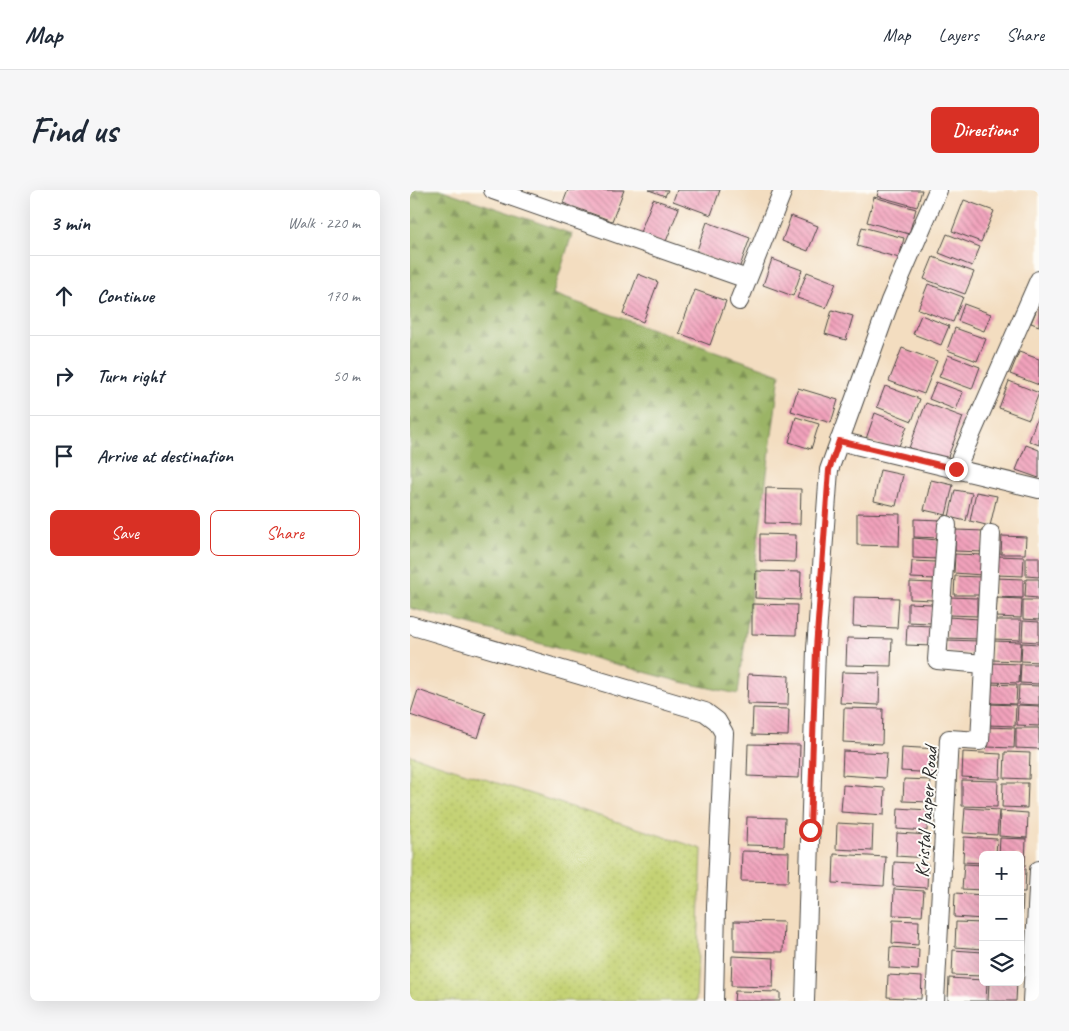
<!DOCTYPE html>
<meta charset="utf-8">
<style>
:root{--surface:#fff;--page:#f6f6f7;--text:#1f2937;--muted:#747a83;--line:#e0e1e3;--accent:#d93025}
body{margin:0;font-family:Caveat,sans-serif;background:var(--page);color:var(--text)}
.controls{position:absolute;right:15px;bottom:15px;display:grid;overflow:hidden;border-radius:8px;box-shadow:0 5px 20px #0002}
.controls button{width:45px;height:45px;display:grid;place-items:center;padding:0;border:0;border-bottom:1px solid var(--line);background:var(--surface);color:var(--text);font:25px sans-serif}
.stop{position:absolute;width:15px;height:15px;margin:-11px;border:4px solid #d93025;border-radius:50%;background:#fff}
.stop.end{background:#d93025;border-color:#fff;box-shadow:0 1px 5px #0008}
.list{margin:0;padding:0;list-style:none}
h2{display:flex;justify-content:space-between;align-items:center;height:65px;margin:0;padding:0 20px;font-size:21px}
h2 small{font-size:16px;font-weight:400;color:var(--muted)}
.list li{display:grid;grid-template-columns:32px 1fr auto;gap:15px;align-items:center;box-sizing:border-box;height:80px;padding:0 20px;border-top:1px solid var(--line)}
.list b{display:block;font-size:19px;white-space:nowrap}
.list em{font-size:16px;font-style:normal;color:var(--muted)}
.actions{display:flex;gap:10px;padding:15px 20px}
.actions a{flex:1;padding:11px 0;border:1px solid var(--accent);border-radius:8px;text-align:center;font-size:18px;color:var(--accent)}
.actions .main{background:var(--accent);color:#fff}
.icon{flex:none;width:28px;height:28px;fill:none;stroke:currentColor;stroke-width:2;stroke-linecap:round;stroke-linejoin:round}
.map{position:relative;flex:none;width:629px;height:811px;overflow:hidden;border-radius:8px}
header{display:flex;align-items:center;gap:30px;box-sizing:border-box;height:70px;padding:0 25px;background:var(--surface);border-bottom:1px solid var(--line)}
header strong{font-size:24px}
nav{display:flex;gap:28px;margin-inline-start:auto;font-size:18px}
.intro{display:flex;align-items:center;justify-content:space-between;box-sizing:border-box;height:120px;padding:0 30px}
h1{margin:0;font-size:35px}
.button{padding:12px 22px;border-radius:8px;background:var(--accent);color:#fff;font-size:18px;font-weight:700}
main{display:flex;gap:30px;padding:0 30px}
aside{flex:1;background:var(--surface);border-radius:8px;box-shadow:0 5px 20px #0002}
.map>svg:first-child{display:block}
</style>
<header>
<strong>Map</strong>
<nav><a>Map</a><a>Layers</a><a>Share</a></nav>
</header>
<div class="intro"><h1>Find us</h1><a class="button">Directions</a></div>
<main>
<aside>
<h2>3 min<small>Walk · 220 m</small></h2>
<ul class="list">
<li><svg class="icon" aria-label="ahead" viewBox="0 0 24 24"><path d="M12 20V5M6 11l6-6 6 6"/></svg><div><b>Continue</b></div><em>170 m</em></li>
<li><svg class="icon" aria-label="right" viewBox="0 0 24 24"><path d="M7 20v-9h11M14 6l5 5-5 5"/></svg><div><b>Turn right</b></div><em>50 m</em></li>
<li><svg class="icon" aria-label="arrive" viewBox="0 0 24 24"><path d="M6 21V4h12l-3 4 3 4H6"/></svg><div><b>Arrive at destination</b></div></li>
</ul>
<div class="actions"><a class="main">Save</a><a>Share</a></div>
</aside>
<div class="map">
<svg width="629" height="811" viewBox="0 0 629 811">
<defs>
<pattern id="grass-dots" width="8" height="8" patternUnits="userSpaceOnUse" patternTransform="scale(1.25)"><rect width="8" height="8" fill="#c4d274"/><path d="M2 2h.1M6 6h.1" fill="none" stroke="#a9b465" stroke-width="1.8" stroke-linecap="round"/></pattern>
<pattern id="forest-firs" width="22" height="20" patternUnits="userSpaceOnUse" patternTransform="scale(1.25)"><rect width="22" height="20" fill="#9bb466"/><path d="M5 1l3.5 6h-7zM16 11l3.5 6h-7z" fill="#7f9354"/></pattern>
<pattern id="building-back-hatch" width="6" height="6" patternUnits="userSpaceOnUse" patternTransform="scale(1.25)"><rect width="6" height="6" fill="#f2a2bc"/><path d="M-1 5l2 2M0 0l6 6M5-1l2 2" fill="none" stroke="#c48499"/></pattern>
</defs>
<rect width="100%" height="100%" fill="#fdfcf7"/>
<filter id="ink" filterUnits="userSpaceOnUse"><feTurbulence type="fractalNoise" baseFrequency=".02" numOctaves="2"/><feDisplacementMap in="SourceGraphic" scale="10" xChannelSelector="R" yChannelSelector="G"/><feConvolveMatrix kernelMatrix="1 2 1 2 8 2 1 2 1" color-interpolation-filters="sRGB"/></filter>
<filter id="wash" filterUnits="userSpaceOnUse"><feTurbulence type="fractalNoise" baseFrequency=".0096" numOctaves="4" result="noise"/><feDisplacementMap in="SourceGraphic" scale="20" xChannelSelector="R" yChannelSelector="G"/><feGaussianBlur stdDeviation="1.12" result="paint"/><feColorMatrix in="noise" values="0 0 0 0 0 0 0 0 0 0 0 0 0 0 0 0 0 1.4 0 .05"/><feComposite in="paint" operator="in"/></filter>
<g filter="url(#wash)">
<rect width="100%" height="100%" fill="#f3ddc0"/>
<!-- grass -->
<path fill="url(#grass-dots)" stroke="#787e50" d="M0,565L292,659L286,811H0Z"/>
<!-- forest -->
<path fill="url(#forest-firs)" stroke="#637048" d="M0,0H32L162,44L143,104L370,184L328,504L271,492L0,418Z"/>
<g id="blocks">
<!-- building -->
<g fill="url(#building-back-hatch)">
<path d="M158,0H214L202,31L153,13Z"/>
<path d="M239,0H258L255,6Z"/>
<path d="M267,0H310L301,25L263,11Z"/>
<path d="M469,0H512L507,17L467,6Z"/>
<path d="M464,7L506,19L499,44L457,32Z"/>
<path d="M243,9L269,18L255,54L229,45Z"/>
<path d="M554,10L584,21L571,52L542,41Z"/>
<path d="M381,26L408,36L398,61L372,51Z"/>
<path d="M297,32L340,48L329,79L286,63Z"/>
<path d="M452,37L494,48L489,68L447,56Z"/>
<path d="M537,44L570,57L562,76L529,63Z"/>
<path d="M523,67L564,82L555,104L514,89Z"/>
<path d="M362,69L392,80L383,106L353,95Z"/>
<path d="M397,82L426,93L416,118L387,108Z"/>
<path d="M228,84L248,92L233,132L213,124Z"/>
<path d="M518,94L553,107L543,132L508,119Z"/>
<path d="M285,100L316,111L300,155L269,143Z"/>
<path d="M554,114L581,124L574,141L548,131Z"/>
<path d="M629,114V136L621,133Z"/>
<path d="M422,120L443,126L436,150L415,144Z"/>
<path d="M511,125L539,136L531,155L503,144Z"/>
<path d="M545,138L576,149L567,171L537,160Z"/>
<path d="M492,158L527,171L514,204L479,191Z"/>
<path d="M609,162L629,169V195L600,184Z"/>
<path d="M538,165L570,177L562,199L529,187Z"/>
<path d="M599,191L629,203L619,229L589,218Z"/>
<path d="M526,192L553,202L546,220L519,209Z"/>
<path d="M475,196L510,209L502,231L467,217Z"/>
<path d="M388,198L428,210L421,233L381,221Z"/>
<path d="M516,213L553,227L536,272L499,258Z"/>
<path d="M465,223L497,236L487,261L456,249Z"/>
<path d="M386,227L409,234L401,259L379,252Z"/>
<path d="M627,228L629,229V255L619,251Z"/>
<path d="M616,255L629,260V288L606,280Z"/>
<path d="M470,280L493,285L486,316L464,311Z"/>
<path d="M521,290L543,295L536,325L514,320Z"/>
<path d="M356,298L391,299L390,334L355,333Z"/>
<path d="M545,300L562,303L556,331L539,327Z"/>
<path d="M566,302L587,306L580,336L560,331Z"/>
<path d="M447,323L490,324L489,356L447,355Z"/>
<path d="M504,329L531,330L530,348L504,347Z"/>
<path d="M546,340L574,341L573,362L545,361Z"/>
<path d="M350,344L386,345L385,372L350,371Z"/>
<path d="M592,346L616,347L615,364H591Z"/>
<path d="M503,348L528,350V369L503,368Z"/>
<path d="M545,364L573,365L572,385L544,383Z"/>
<path d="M587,366L614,367L613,386L586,385Z"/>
<path d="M616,367H629V387L616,386Z"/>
<path d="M502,371L526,372V389L501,388Z"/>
<path d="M346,381L391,382L390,410L345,408Z"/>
<path d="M545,386L571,387L570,405H544Z"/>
<path d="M586,388L613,389V408L586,407Z"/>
<path d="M616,389H629V408L615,407Z"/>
<path d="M500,392L524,393L523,410L500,409Z"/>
<path d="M444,407L489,408L487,438L443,436Z"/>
<path d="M539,407L567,408V426L539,425Z"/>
<path d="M587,408L612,409L611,428L586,427Z"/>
<path d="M613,410H629V430L613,429Z"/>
<path d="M498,413L522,414L521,433L498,432Z"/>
<path d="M342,414L387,415L386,445L342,444Z"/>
<path d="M538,427L569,429V449L537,448Z"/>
<path d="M584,430H611L610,450L584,449Z"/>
<path d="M613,431L629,432V452L612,451Z"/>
<path d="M497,435L523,436L522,456L496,455Z"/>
<path d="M437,448L482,449L481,476L436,475Z"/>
<path d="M537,450L568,451V464L537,462Z"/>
<path d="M583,451L611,452L610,471L582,470Z"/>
<path d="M612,453L629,454V472L611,471Z"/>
<path d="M580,473L610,474L609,493L580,492Z"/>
<path d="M611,474H629V494L610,493Z"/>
<path d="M432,482L470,483L469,515L430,513Z"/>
<path d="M338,484L379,486L378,515L337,514Z"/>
<path d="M580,494L607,495L606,514L579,513Z"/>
<path d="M609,495L629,496V515L608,514Z"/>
<path d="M8,500L76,523L68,548L0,525Z"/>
<path d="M579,514L606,515L605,536L578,535Z"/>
<path d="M608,515L629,516V536L607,535Z"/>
<path d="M343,518L379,519L378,546L342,545Z"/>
<path d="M434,518L473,519L472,554L433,552Z"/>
<path d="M577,537L605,538L604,558L577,557Z"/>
<path d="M606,538H629V559L606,558Z"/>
<path d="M338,554L390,555L389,588L337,586Z"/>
<path d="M492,557L528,559L527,583L491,581Z"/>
<path d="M433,561L477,563L475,588L432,585Z"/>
<path d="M553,562L591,564L590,589L552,587Z"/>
<path d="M595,562L620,563L619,589L594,588Z"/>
<path d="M494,589L521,590L519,612L493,611Z"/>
<path d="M552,590L588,591L587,617L552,616Z"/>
<path d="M593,593H618L617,618L592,617Z"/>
<path d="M433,595L475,598L474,625L431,622Z"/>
<path d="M488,618L518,620L517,641L487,639Z"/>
<path d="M555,618L589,620L587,645L553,643Z"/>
<path d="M590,621L618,623L617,648L589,646Z"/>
<path d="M337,627L375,628L374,656L336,655Z"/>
<path d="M427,633L463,635L462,661L426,659Z"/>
<path d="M487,643L519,645L518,668L486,666Z"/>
<path d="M554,647L587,649L586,665H573V673L553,672Z"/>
<path d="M590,648L616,649L615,676H610V665H589Z"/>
<path d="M332,661L379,662L378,692L331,691Z"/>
<path d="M424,664L476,667L474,696L423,693Z"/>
<path d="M484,672L518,674L517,698L483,696Z"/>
<path d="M554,674L573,675V700L552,699Z"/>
<path d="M610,678L616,679L615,702H610Z"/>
<path d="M484,699L514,701L512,726L483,725Z"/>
<path d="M545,703L573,705V729L544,727Z"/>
<path d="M610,706H613L612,724H610Z"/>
<path d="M483,730L509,731L508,755L482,753Z"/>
<path d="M324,731L374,732L373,762L324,761Z"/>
<path d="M546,732L573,733V759L545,757Z"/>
<path d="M480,757L509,759L508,780L479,778Z"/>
<path d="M543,760L573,762V786L542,785Z"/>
<path d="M322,766L364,768L363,797L321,796Z"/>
<path d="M478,785L512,787L511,809L477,807Z"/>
<path d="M539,788L573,790V792H577L576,811H538Z"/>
<path d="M579,792H607L606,811H578Z"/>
<path d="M325,801L370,802V811H324Z"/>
</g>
</g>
</g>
<g filter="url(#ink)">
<use href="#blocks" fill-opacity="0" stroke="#494641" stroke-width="1"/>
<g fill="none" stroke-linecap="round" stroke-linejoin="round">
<defs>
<g id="street">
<path d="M83,0L337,89"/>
<path d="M329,111L373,0"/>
<path d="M429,251L629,299"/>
<path d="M546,279L629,90"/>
<path d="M537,335L527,470L574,474"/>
<path d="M0,435L295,522L307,531L314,543L306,717L304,811"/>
<path d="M395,811L406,459L419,280L480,111L528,0"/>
<path d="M525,811L539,549L570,551L581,344"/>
<path d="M622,811L629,680"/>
</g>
</defs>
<!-- street casing -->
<use href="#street" stroke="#494641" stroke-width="20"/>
<!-- street -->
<use href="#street" stroke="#fff" stroke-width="18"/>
</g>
</g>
<g fill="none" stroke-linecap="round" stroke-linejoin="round" filter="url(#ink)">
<!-- route -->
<path stroke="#d93025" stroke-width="6" d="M400,640L406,459L419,280L429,251L546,279"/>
</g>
<g text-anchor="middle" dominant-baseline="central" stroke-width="4" stroke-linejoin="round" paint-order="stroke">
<!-- street labels -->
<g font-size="20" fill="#2b2b2b" stroke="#fdfcf7">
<text transform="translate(516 622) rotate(-86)">Kristal Jasper Road</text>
</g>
</g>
</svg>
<div class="controls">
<button>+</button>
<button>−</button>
<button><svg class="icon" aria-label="layers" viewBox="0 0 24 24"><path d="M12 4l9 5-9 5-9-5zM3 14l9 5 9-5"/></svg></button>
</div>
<div class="stop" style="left:400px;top:640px"></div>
<div class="stop end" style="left:546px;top:279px"></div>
</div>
</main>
